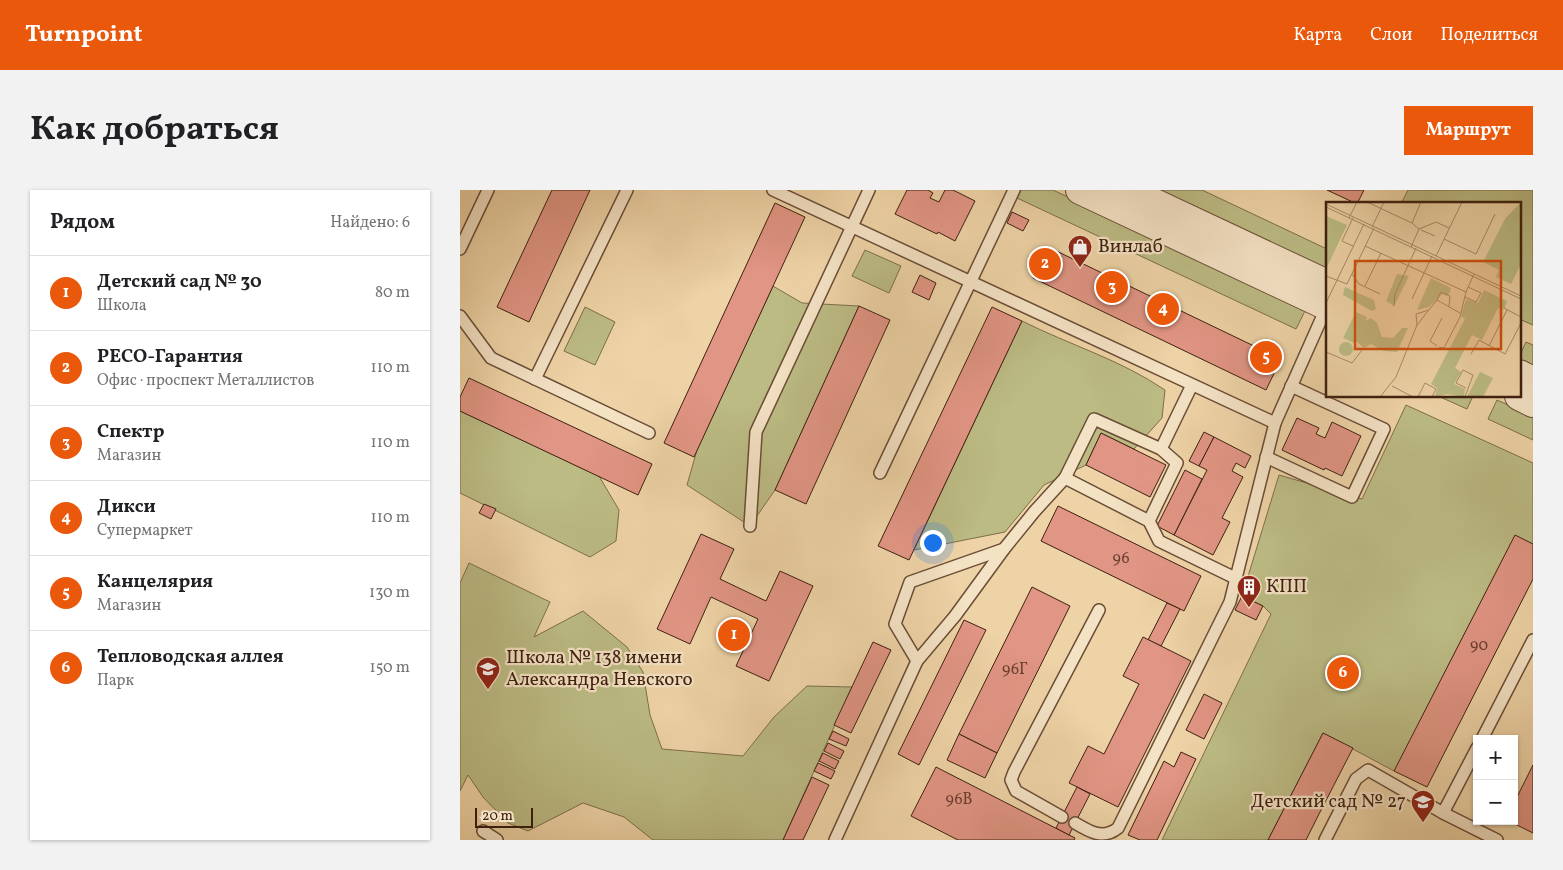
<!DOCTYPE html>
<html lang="ru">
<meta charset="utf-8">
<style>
:root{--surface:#fff;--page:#f2f2f2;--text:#202124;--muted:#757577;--line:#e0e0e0;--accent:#ea580c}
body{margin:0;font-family:Vollkorn,serif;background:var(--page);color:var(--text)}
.controls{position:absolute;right:15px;bottom:15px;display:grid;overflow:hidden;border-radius:0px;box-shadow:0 1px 4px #0004}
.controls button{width:45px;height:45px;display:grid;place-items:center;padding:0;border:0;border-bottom:1px solid var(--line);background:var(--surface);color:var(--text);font:25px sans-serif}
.scale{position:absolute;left:15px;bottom:12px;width:58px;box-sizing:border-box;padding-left:5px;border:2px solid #3e2010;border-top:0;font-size:14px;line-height:18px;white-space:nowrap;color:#3e2010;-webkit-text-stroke:4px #f4e2c5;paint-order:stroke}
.you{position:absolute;left:472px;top:352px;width:18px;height:18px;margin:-12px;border:4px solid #fff;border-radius:50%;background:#1a73e8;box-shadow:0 0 0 8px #1a73e833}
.badge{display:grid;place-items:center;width:32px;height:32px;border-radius:50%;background:var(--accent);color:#fff;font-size:16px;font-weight:700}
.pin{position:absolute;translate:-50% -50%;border:2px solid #fff;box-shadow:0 1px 5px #0006}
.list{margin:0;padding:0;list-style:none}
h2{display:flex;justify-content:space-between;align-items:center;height:65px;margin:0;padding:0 20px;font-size:21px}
h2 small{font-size:16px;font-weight:400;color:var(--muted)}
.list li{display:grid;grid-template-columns:32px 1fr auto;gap:15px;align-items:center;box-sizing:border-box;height:75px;padding:0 20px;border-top:1px solid var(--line)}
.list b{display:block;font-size:19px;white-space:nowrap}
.list p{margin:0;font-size:16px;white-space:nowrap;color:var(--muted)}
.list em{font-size:16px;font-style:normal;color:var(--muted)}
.map{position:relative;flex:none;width:1073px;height:650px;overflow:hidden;border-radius:0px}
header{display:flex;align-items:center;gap:30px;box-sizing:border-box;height:70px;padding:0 25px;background:var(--accent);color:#fff}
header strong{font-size:24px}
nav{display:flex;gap:28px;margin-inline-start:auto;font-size:18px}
.intro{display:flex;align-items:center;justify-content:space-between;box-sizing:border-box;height:120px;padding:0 30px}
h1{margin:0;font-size:35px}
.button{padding:12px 22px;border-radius:0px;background:var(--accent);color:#fff;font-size:18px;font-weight:700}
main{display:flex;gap:30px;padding:0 30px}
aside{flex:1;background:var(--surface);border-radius:0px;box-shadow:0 1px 4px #0004}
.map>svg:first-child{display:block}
</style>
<header>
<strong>Turnpoint</strong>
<nav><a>Карта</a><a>Слои</a><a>Поделиться</a></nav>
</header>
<div class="intro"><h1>Как добраться</h1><a class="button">Маршрут</a></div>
<main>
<aside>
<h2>Рядом<small>Найдено: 6</small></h2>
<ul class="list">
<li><span class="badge">1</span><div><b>Детский сад № 30</b><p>Школа</p></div><em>80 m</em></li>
<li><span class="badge">2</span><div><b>РЕСО-Гарантия</b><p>Офис · проспект Металлистов</p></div><em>110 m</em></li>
<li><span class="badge">3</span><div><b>Спектр</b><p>Магазин</p></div><em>110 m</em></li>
<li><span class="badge">4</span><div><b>Дикси</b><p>Супермаркет</p></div><em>110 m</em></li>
<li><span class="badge">5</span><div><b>Канцелярия</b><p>Магазин</p></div><em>130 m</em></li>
<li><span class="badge">6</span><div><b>Тепловодская аллея</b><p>Парк</p></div><em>150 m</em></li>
</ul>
</aside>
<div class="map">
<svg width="1073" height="650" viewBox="0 0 1073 650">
<rect width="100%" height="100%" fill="#eed3a6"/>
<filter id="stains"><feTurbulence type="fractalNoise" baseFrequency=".004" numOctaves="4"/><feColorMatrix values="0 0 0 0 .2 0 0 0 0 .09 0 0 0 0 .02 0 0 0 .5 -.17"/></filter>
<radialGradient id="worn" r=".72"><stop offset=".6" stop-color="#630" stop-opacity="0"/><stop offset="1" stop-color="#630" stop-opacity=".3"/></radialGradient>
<!-- green -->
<g fill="#bcbb84" stroke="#7d6e4a">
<path d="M561,0H593L846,119L836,139L557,8Z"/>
<path d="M689,0H742L867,59V76L864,82Z"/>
<path d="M948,0H1073V135L1059,129V14H941Z"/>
<path d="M405,60L441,76L429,103L392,86Z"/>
<path d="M313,96L342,113L399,116L315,300L290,336L227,295L237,260Z"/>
<path d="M125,117L155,132L135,175L104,161Z"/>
<path d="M562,131C610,155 661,170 705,200L702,228L674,259L641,243L626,275L584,295L545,342L454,360Z"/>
<path d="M1066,152L1073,155V181L1059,174V167Z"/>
<path d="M978,206H1013L1007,219Z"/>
<path d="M1037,210L1073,226V250L1028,229Z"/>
<path d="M946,215L1073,273V354L934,581L863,543L808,650H702L811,424L803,416L782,406L819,285L902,309Z"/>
<path d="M0,221L139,286L159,320L156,351L130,367L0,303Z"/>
<path d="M9,373L90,412L74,447L123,421L167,457L183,482L190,525L202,559L283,566L314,527L347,496L392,497L323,650H193L164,627L123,613L68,641L48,633L23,607L8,585L0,601V393Z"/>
</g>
<!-- building -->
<g fill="#e19584" stroke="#3e2010">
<path d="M92,0H130L69,132L37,117Z"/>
<path d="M447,0H468L473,3L470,8L479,12L485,0H493L515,11L495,51L478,42L477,44L435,24Z"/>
<path d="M867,0H904L897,14Z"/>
<path d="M315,13L345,27L234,267L204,253Z"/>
<path d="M552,22L569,30L563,41L547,33Z"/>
<path d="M588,57L821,169L806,200L573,88Z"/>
<path d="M460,85L476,93L469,110L452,102Z"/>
<path d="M399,116L430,130L346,314L315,300Z"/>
<path d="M532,117L562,131L449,370L418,356Z"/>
<path d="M9,188L192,274L178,305L0,221V207Z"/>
<path d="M837,228L859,238L856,244L865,248L872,232L901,246L882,286L865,278L864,280L822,260Z"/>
<path d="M744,242L754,247L739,276L729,271Z"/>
<path d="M641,243L706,275L690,307L626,275Z"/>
<path d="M754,247L791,266L785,278L776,273L772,281L783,287L762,328L770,332L753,365L714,345L747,280L739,276Z"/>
<path d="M725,280L742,289L714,345L697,336Z"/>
<path d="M24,314L36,319L31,329L19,323Z"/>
<path d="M598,316L741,386L724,421L581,351Z"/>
<path d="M241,344L274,359L260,389L306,411L320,381L353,396L309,491L276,476L298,429L251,407L230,454L197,439Z"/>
<path d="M1055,345L1073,354V389L967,597L934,581Z"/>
<path d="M572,397L610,416L537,563L499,544Z"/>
<path d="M782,406L803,416L796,430L775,420Z"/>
<path d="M707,413L720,419L701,456L688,450Z"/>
<path d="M504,430L526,440L459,575L438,564Z"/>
<path d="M683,447L731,471L658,617L609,593L628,556L644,564L679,494L663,486Z"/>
<path d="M413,452L431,460L391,543L374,535Z"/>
<path d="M744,504L762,513L744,549L726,540Z"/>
<path d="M373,541L389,549L386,556L369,549Z"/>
<path d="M863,543L893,558L858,626L846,650H808Z"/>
<path d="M499,544L537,563L525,588L487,570Z"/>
<path d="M368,553L384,561L380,569L364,561Z"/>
<path d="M721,562L736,569L697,650H680L668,645L704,571L714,577Z"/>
<path d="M363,563L379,571L375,579L359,571Z"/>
<path d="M358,573L375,581L371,589L354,581Z"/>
<path d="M1073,575V643L1049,631H1054V613Z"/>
<path d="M476,577L615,648L614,650H498L451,626Z"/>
<path d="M352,587L369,595L343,650H323Z"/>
<path d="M617,597L630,604L609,645L596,638Z"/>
</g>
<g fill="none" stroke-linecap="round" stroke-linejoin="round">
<defs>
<g id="service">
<path d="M313,0L815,233L867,116"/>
<path d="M0,59L28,0"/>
<path d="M0,126L31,168L189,243"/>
<path d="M75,189L167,0"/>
<path d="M701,259L732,195"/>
<path d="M806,267L892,307L924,239L831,196"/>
<path d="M420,283L554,0"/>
<path d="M605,288L634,229L701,259L717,273L689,331"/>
<path d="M290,336L296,242L409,0"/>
<path d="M457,471L495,426L544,359"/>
<path d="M1022,549L1073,450"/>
<path d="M983,623L1017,558"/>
<path d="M602,627L556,601L551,590L554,582L639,420"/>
<path d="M615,633C630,642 643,650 658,638L770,412L815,233"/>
<path d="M23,641L37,650"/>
<path d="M375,650L457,471L435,434L450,392L544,359L574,322L605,288L689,331L699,351L775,388"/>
<path d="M865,650L896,589L908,580L983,623L1037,650"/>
</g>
<g id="tertiary">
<path d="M620,0L867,116"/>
<path d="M667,0L867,94"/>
<path d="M1059,184L1073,191"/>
<path d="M1059,206L1073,213"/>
</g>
</defs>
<!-- service casing -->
<use href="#service" stroke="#6a4d36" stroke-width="14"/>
<!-- tertiary casing -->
<use href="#tertiary" stroke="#6a4d36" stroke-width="30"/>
<!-- service -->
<use href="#service" stroke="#f4e2c5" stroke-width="11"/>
<!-- tertiary -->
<use href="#tertiary" stroke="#f4e2c5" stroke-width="28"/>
</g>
<!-- icons -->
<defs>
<symbol id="shop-pin" viewBox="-11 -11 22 30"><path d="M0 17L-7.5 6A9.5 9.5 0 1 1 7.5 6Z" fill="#8f2418" stroke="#f4e2c5"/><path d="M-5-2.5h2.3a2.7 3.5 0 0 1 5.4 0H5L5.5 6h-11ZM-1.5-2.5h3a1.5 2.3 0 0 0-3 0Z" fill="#fff"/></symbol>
<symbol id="building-pin" viewBox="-11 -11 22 30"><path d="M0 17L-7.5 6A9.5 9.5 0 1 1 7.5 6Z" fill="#8f2418" stroke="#f4e2c5"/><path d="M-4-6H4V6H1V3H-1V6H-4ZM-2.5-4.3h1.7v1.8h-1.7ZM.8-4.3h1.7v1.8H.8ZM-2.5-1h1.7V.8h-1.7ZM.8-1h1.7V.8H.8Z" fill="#fff"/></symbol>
<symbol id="school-pin" viewBox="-11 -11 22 30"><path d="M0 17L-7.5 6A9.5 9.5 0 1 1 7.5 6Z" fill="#8f2418" stroke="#f4e2c5"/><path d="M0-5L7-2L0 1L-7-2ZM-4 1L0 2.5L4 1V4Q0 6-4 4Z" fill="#fff"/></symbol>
</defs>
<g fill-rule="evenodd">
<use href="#shop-pin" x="606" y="43" width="28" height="38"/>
<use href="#building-pin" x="775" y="383" width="28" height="38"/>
<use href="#school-pin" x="14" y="465" width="28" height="38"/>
<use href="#school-pin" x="949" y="598" width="28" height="38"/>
</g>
<g text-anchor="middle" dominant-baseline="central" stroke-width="4.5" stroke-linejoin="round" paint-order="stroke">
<!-- number labels -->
<g font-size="16" fill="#673d2d">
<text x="661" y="369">96</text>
<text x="1019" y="456">90</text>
<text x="555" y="480">96Г</text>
<text x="499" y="610">96В</text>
</g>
<!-- poi labels -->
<g font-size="19" fill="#3e2010" stroke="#f4e2c5" text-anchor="start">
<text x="638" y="57">Винлаб</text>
<text x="806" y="397">КПП</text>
<text x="46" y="468">Школа № 138 имени<tspan x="46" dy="22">Александра Невского</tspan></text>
<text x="946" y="612" text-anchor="end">Детский сад № 27</text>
</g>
</g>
<!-- overview -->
<g transform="translate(866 12)">
<rect width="195" height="195" fill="#eed3a6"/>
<path d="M195,0V62L185,82L170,75L173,68L157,60L179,17ZM0,14L21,23L0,67ZM71,72L83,74L68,104L60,99ZM105,76L125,86L124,90L121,94L116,92L103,105L91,108ZM19,85L48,98L50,107L46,109L17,93ZM158,88L181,99L179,105L177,108L172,106L156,138L146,133L129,166L135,170L128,182L139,187L138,195L121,192L109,195L111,186L105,182L139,117L135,114L140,97L152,101ZM30,110L41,115L39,119L45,116L51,121L56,135L67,136L76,126H82L71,150L58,149L45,142L38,146L30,139L28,141L17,136ZM13 147a7 7 0 1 1 14 0a7 7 0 1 1-14 0ZM154,170L167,176L157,195H141Z" fill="#bcbb84"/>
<path fill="none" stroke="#a88b6a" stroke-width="1" d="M41,0L86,21M0,2L195,94M0,5L195,97M23,16L31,0M27,16L16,39L27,44M46,25L58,0M93,27L110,20L123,26M95,28L109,34M118,37L150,52L169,12M39,44L140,90L148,72M85,45L93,27L86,21L95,0M110,54L136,0M26,72L33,82L54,92M0,74L21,82L48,26M39,84L55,51M139,95L150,100L155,91L142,85M86,97L106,54M111,98L115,90L124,94L123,104M0,101L38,22M68,104L69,92L90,46M178,106L195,115M91,123L102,109M111,144L104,139L116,116M163,144L181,108M113,145L118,146L134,115L140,90M0,150L26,161L36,148L32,146M145,152L153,138L179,152L195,121M66,184L87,195M54,195L70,175L91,123L90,112L103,108L111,98L134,111M92,195L99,181L110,187L106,195M139,195L147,173L137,168L130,181L140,186"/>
<path fill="#ce500d" fill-opacity="0.15" stroke="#ce500d" stroke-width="2.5" d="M29,59H175V147H29Z"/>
<rect width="195" height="195" fill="none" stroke="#3e2010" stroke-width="2.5"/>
</g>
<rect width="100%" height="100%" filter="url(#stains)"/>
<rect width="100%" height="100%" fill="url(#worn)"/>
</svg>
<div class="controls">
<button>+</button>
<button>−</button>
</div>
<div class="scale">20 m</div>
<div class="you"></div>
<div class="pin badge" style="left:274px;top:445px">1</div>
<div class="pin badge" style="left:585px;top:74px">2</div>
<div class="pin badge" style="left:652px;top:97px">3</div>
<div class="pin badge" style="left:703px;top:119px">4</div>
<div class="pin badge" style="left:806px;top:167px">5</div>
<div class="pin badge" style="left:883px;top:483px">6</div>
</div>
</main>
